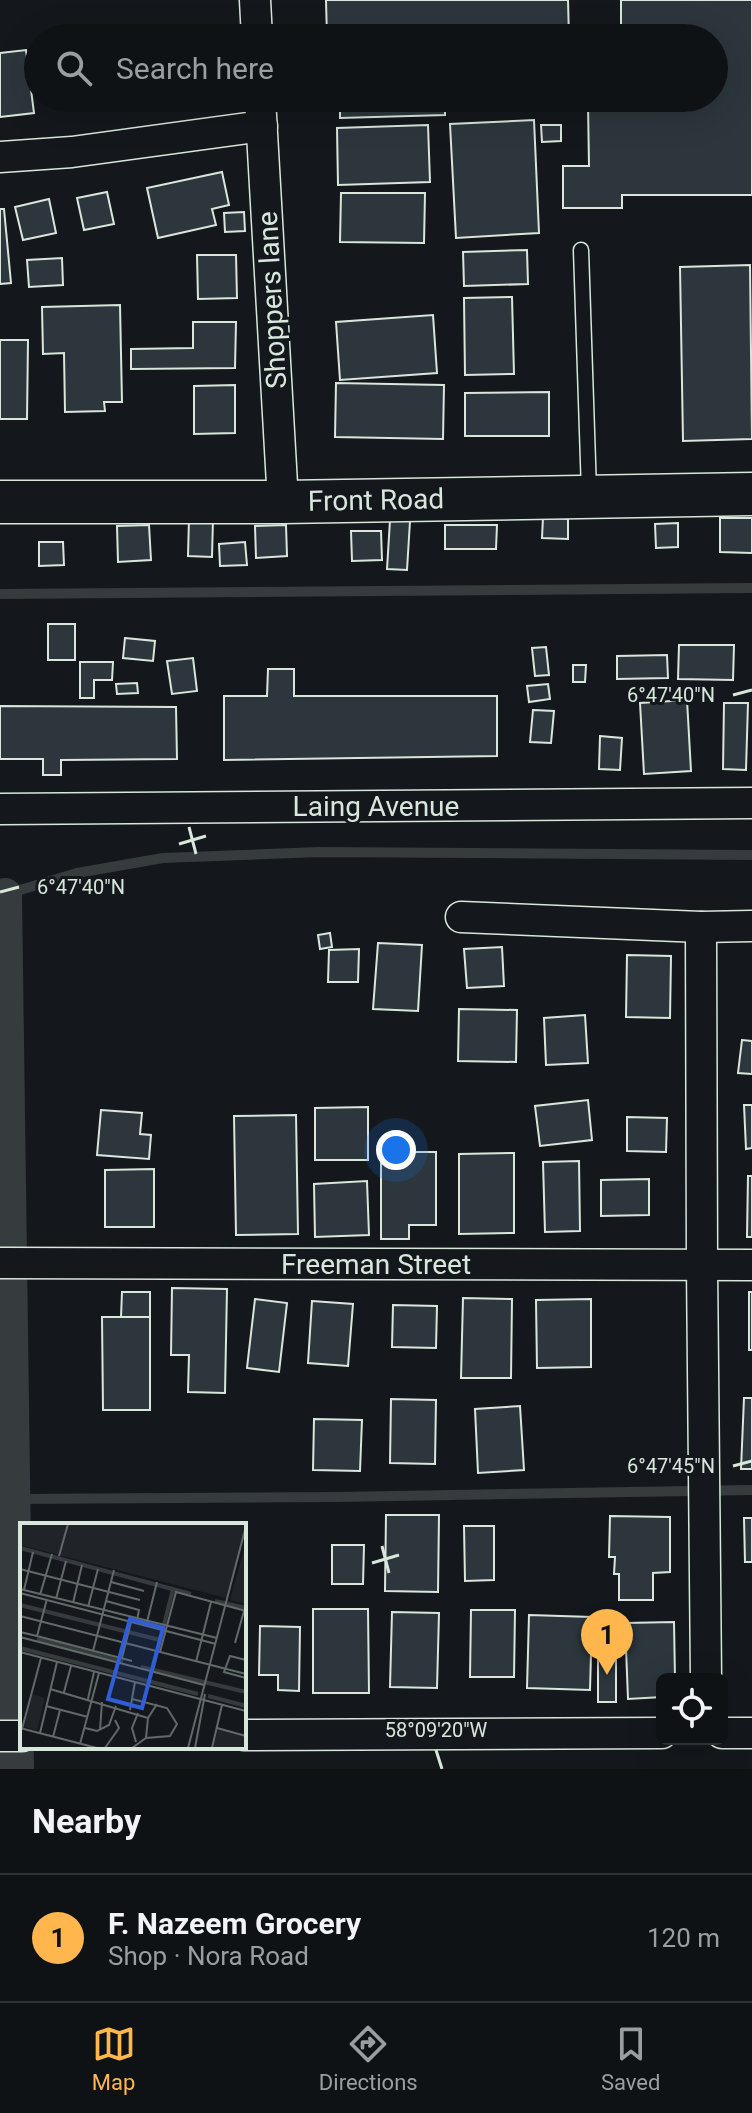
<!DOCTYPE html>
<meta charset="utf-8">
<style>
:root{--surface:#0f1215;--page:#1d2022;--text:#f1f3f6;--muted:#9b9ea0;--line:#2f3234;--accent:#ffb74d}
body{margin:0;font-family:Roboto,sans-serif;background:var(--page);color:var(--text)}
.controls{position:absolute;right:24px;bottom:24px;display:grid;overflow:hidden;border-radius:12px;box-shadow:0 8px 32px #0002}
.controls button{width:72px;height:72px;display:grid;place-items:center;padding:0;border:0;border-bottom:2px solid var(--line);background:var(--surface);color:var(--text);font:40px sans-serif}
.you{position:absolute;left:396px;top:1150px;width:28px;height:28px;margin:-20px;border:6px solid #fff;border-radius:50%;background:#1a73e8;box-shadow:0 0 0 12px #1a73e833}
.badge{display:grid;place-items:center;width:52px;height:52px;border-radius:50%;background:var(--accent);color:#111;font-size:26px;font-weight:700}
.pin{position:absolute;translate:-50% -66px;filter:drop-shadow(0 2px 4px #0008)}
.pin::after{content:'';position:absolute;top:42px;width:28px;height:24px;background:inherit;clip-path:polygon(0 0,100% 0,50% 100%)}
.list{margin:0;padding:0;list-style:none}
h2{display:flex;justify-content:space-between;align-items:center;height:104px;margin:0;padding:0 32px;font-size:34px}
h2 small{font-size:26px;font-weight:400;color:var(--muted)}
.list li{display:grid;grid-template-columns:52px 1fr auto;gap:24px;align-items:center;box-sizing:border-box;height:128px;padding:0 32px;border-top:2px solid var(--line)}
.list b{display:block;font-size:30px;white-space:nowrap}
.list p{margin:0;font-size:26px;white-space:nowrap;color:var(--muted)}
.list em{font-size:26px;font-style:normal;color:var(--muted)}
.icon{flex:none;width:44px;height:44px;fill:none;stroke:currentColor;stroke-width:2;stroke-linecap:round;stroke-linejoin:round}
.map{position:relative;flex:none;width:752px;height:1769px;overflow:hidden}
.search{position:absolute;background:var(--surface);box-shadow:0 8px 32px #0002;left:24px;right:24px;top:24px;height:88px;display:flex;align-items:center;gap:20px;box-sizing:border-box;padding:0 28px;border-radius:44px;color:var(--muted);font-size:30px}
.sheet{height:232px;background:var(--surface)}
nav{display:flex;justify-content:space-around;align-items:center;box-sizing:border-box;height:112px;border-top:2px solid var(--line);background:var(--surface);font-size:22px;color:var(--muted)}
nav a{display:grid;justify-items:center;gap:4px}
nav .on{color:var(--accent)}
.map>svg:first-child{display:block}
</style>
<div class="map">
<svg width="752" height="1769" viewBox="0 0 752 1769">
<rect width="100%" height="100%" fill="#14181c"/>
<g fill="none" stroke-linecap="round" stroke-linejoin="round">
<!-- stream -->
<g stroke="#363b3e" stroke-width="10">
<path d="M0,594L752,588"/>
<path d="M0,896L77,873L163,858L319,852L752,855"/>
<path d="M13,1499L337,1497L752,1490"/>
</g>
<!-- canal -->
<path stroke="#363b3e" stroke-width="34" d="M5,895L17,1769"/>
</g>
<!-- building -->
<g fill="#2c363c" stroke="#d8e6dc" stroke-width="2">
<path d="M326,0H568L569,38H327Z"/>
<path d="M621,0H752V195H622V208H563V166H589L588,104H621V98H714V38H621Z"/>
<path d="M26,50L34,113L0,117V53Z"/>
<path d="M58,98H98V100L60,108Z"/>
<path d="M340,98H445V115L340,118Z"/>
<path d="M534,120L539,233L456,238L450,124Z"/>
<path d="M428,125L430,182L338,185L337,128Z"/>
<path d="M541,125H561V141L542,142Z"/>
<path d="M222,172L229,205L212,209L216,225L158,238L147,188Z"/>
<path d="M107,192L114,224L84,230L77,198Z"/>
<path d="M341,193H425L424,243L340,242Z"/>
<path d="M49,199L56,233L23,240L15,207Z"/>
<path d="M0,209H4L11,283L0,284Z"/>
<path d="M244,212L245,231L225,232L224,213Z"/>
<path d="M527,250L528,284L464,286L463,252Z"/>
<path d="M197,255H236L237,298L198,299Z"/>
<path d="M62,258L63,285L29,287L27,260Z"/>
<path d="M750,265L752,439L683,441L680,267Z"/>
<path d="M512,297L514,374L465,375L464,298Z"/>
<path d="M120,305L122,402H104L105,411L65,412L64,353L43,354L42,307Z"/>
<path d="M433,315L437,373L340,380L336,322Z"/>
<path d="M193,322H236L235,368L131,369V349L193,348Z"/>
<path d="M0,340H28L27,419H0Z"/>
<path d="M336,383L444,385L443,439L335,437Z"/>
<path d="M235,385V433L194,434V386Z"/>
<path d="M549,392V436H465V393Z"/>
<path d="M543,517L568,519V539L542,538Z"/>
<path d="M189,518L213,519L212,557L188,556Z"/>
<path d="M720,518H752V553L720,552Z"/>
<path d="M390,520L410,521L407,570L387,569Z"/>
<path d="M678,523V547L656,548L655,524Z"/>
<path d="M149,525L151,560L118,562L117,526Z"/>
<path d="M286,525L287,556L256,558L255,526Z"/>
<path d="M445,525H497L496,549H445Z"/>
<path d="M351,531H381L382,560L352,561Z"/>
<path d="M39,542H63L64,565L39,566Z"/>
<path d="M245,542L247,565L220,566L219,544Z"/>
<rect x="48" y="624" width="27" height="36"/>
<path d="M125,638L155,641L153,661L123,658Z"/>
<path d="M679,645H734L733,680L678,679Z"/>
<path d="M546,647L549,675L535,676L532,648Z"/>
<path d="M667,655L668,678L617,679V656Z"/>
<path d="M193,658L197,691L172,694L167,661Z"/>
<path d="M80,662H113L112,680H94V698H80Z"/>
<path d="M573,665H586L585,682H573Z"/>
<path d="M268,669H294V696H497V756L224,760V696H267Z"/>
<path d="M137,683L138,693L117,694L116,684Z"/>
<path d="M548,684L550,699L529,702L527,686Z"/>
<path d="M687,700L691,771L644,774L640,703Z"/>
<path d="M724,703H748L746,770L723,769Z"/>
<path d="M0,706L176,707L177,759L61,760V775H43V759H0Z"/>
<path d="M533,710L554,711L551,743L530,742Z"/>
<path d="M600,736L622,738L620,770L599,769Z"/>
<path d="M330,933L332,947L320,949L318,935Z"/>
<path d="M378,943L422,945L418,1011L373,1009Z"/>
<path d="M502,947L504,986L467,988L464,949Z"/>
<path d="M359,949L358,982H328L329,950Z"/>
<path d="M627,955L671,956L670,1018L626,1017Z"/>
<path d="M459,1009L517,1010L516,1062L458,1061Z"/>
<path d="M585,1015L588,1063L546,1065L544,1018Z"/>
<path d="M742,1040L752,1041V1074L738,1073Z"/>
<path d="M588,1100L592,1140L540,1146L535,1106Z"/>
<path d="M744,1105H752V1148L746,1149Z"/>
<path d="M368,1107V1160H315V1108Z"/>
<path d="M101,1110L142,1113L140,1134L151,1135L149,1159L97,1155Z"/>
<path d="M296,1115L298,1234L236,1235L234,1116Z"/>
<path d="M627,1117L667,1118L666,1152L627,1151Z"/>
<path d="M381,1152H436V1225H409V1239H381Z"/>
<path d="M514,1153V1233L459,1234V1154Z"/>
<path d="M579,1161L580,1231L545,1232L543,1162Z"/>
<path d="M154,1169V1227H105V1170Z"/>
<path d="M748,1176H752V1237H747Z"/>
<path d="M649,1179V1215L601,1216V1180Z"/>
<path d="M367,1181L369,1235L315,1237L314,1184Z"/>
<path d="M172,1288L227,1289L225,1393L188,1392L189,1355H171Z"/>
<path d="M122,1292H150V1317H121Z"/>
<rect x="749" y="1292" width="3" height="58"/>
<path d="M463,1298L512,1299L511,1378H461Z"/>
<path d="M255,1299L287,1303L279,1372L247,1368Z"/>
<path d="M591,1299V1367L537,1368L536,1300Z"/>
<path d="M312,1301L353,1304L348,1366L308,1363Z"/>
<path d="M393,1305L437,1306L436,1348L392,1347Z"/>
<path d="M102,1317H150V1410H103Z"/>
<path d="M744,1398H752V1469H741Z"/>
<path d="M391,1399L436,1400L435,1464L390,1463Z"/>
<path d="M520,1406L524,1470L478,1473L475,1409Z"/>
<path d="M314,1419L362,1420L360,1471L313,1470Z"/>
<path d="M386,1515H439L438,1592L385,1591Z"/>
<path d="M610,1516L670,1517V1572L653,1573V1600H619V1574H614L615,1557H609Z"/>
<path d="M744,1518H752V1562H745Z"/>
<path d="M464,1526H494V1580L465,1581Z"/>
<path d="M332,1545H364L363,1584H332Z"/>
<path d="M313,1609H368L369,1693H313Z"/>
<path d="M471,1610H515L514,1677H470Z"/>
<path d="M392,1612L439,1613L437,1688L390,1687Z"/>
<path d="M529,1615L592,1617L590,1690L527,1688Z"/>
<path d="M674,1622L675,1679H662V1697L628,1699L625,1623Z"/>
<path d="M260,1626L300,1627L299,1691L278,1690V1675H259Z"/>
<rect x="598" y="1647" width="18" height="55"/>
</g>
<g fill="none" stroke-linecap="round" stroke-linejoin="round">
<defs>
<path id="lane" d="M581,250L589,492"/>
<g id="street">
<path d="M255,0L257,38"/>
<path d="M260,98L283,502"/>
<path d="M0,157L72,152L262,126"/>
<path d="M0,809L752,803"/>
<path d="M461,917L701,927L752,926"/>
<path d="M701,927L702,1265L706,1679"/>
<path d="M0,1263L752,1265"/>
<path d="M722,1733H752"/>
<path d="M244,1735L662,1733"/>
<path d="M0,1736H22"/>
</g>
<path id="secondary" d="M0,502H283L752,494"/>
</defs>
<!-- lane casing -->
<use href="#lane" stroke="#d8e6dc" stroke-width="17"/>
<!-- street casing -->
<use href="#street" stroke="#d8e6dc" stroke-width="33"/>
<!-- secondary casing -->
<use href="#secondary" stroke="#d8e6dc" stroke-width="45"/>
<!-- lane -->
<use href="#lane" stroke="#14181c" stroke-width="14"/>
<!-- street -->
<use href="#street" stroke="#14181c" stroke-width="30"/>
<!-- secondary -->
<use href="#secondary" stroke="#14181c" stroke-width="42"/>
</g>
<!-- ticks -->
<path fill="none" stroke="#d8e6dc" stroke-width="3" d="M733,695L752,690M189,827L196,854M179,844L206,836M0,892L19,887M733,1466L752,1461M382,1546L389,1573M372,1563L399,1555M436,1750L442,1769"/>
<g text-anchor="middle" dominant-baseline="central" stroke-width="6" stroke-linejoin="round" paint-order="stroke">
<!-- street labels -->
<g font-size="28" fill="#d8e6dc" stroke="#14181c">
<text transform="translate(272 300) rotate(-93)">Shoppers lane</text>
<text transform="translate(376 500) rotate(-1)">Front Road</text>
<text x="376" y="806">Laing Avenue</text>
<text x="376" y="1264">Freeman Street</text>
</g>
</g>
<!-- overview -->
<g transform="translate(20 1523)">
<rect width="226" height="226" fill="#14181c"/>
<path d="M0,1H226L206,75L0,22ZM226,19V81L210,77ZM12,171L25,175L17,207L4,204ZM198,206L226,214L223,225H193Z" fill="#202428"/>
<path fill="none" stroke="#363b3e" stroke-width="4" d="M0,25L171,71M195,78L226,85M0,82L140,117M17,116L103,139M0,125L178,171M121,144L226,169M133,145L153,66M188,173L226,183"/>
<path fill="none" stroke="#626a69" stroke-width="2" d="M39,33L48,1M0,46L120,77M91,59L124,68M0,66L197,115M4,67L13,29M0,70L196,121M20,72L32,31M36,76L46,38M86,78L119,87L117,97M53,80L62,42M68,84L78,46M0,93L226,151M127,99L137,59M0,109L17,113L27,76M17,113L112,138M0,114L184,162M215,120L224,88M73,128L94,47M0,129L226,188M140,129L156,69L226,88M102,135L111,99M226,137L210,133L204,149L226,155M176,139L191,79M30,166L128,195M44,169L51,143M68,176L74,149M112,176L147,185L157,201L150,213L126,215L112,225M26,183L68,194M110,187L115,159M0,205L77,225M65,205L77,208L89,202L96,183M197,205L226,213M2,206L21,135M80,207L82,179M20,210L37,139M33,214L40,187M126,215L128,195L137,181M116,219L112,205L118,190M60,221L79,150M85,225L99,205L95,197M168,225L226,3M175,225L185,171M192,225L202,182"/>
<path fill="#305dd8" fill-opacity="0.15" stroke="#305dd8" stroke-width="4" d="M110,96L143,105L122,185L88,176Z"/>
<rect width="226" height="226" fill="none" stroke="#d8e6dc" stroke-width="4"/>
</g>
<g font-size="20" text-anchor="middle" fill="#d8e6dc" stroke="#14181c" stroke-width="6" stroke-linejoin="round" paint-order="stroke">
<text x="671" y="702">6°47'40"N</text>
<text x="81" y="894">6°47'40"N</text>
<text x="671" y="1473">6°47'45"N</text>
<text x="436" y="1737">58°09'20"W</text>
</g>
</svg>
<div class="controls">
<button><svg class="icon" aria-label="locate" viewBox="0 0 24 24"><circle cx="12" cy="12" r="6"/><path d="M12 2v4M12 18v4M2 12h4M18 12h4"/></svg></button>
</div>
<div class="you"></div>
<div class="pin badge" style="left:607px;top:1675px">1</div>
<div class="search"><svg class="icon" aria-label="search" viewBox="0 0 24 24"><circle cx="10" cy="10" r="6"/><path d="M15 15l6 6"/></svg>Search here</div>
</div>
<section class="sheet">
<h2>Nearby<small></small></h2>
<ul class="list">
<li><span class="badge">1</span><div><b>F. Nazeem Grocery</b><p>Shop · Nora Road</p></div><em>120 m</em></li>
</ul>
</section>
<nav>
<a class="on"><svg class="icon" aria-label="map" viewBox="0 0 24 24"><path d="M3 6l6-2 6 2 6-2v14l-6 2-6-2-6 2zM9 4v14M15 6v14"/></svg>Map</a>
<a><svg class="icon" aria-label="directions" viewBox="0 0 24 24"><path d="M12 3l9 9-9 9-9-9zM9 14v-3h6M13 9l2 2-2 2"/></svg>Directions</a>
<a><svg class="icon" aria-label="saved" viewBox="0 0 24 24"><path d="M7 4h10v16l-5-4-5 4z"/></svg>Saved</a>
</nav>
